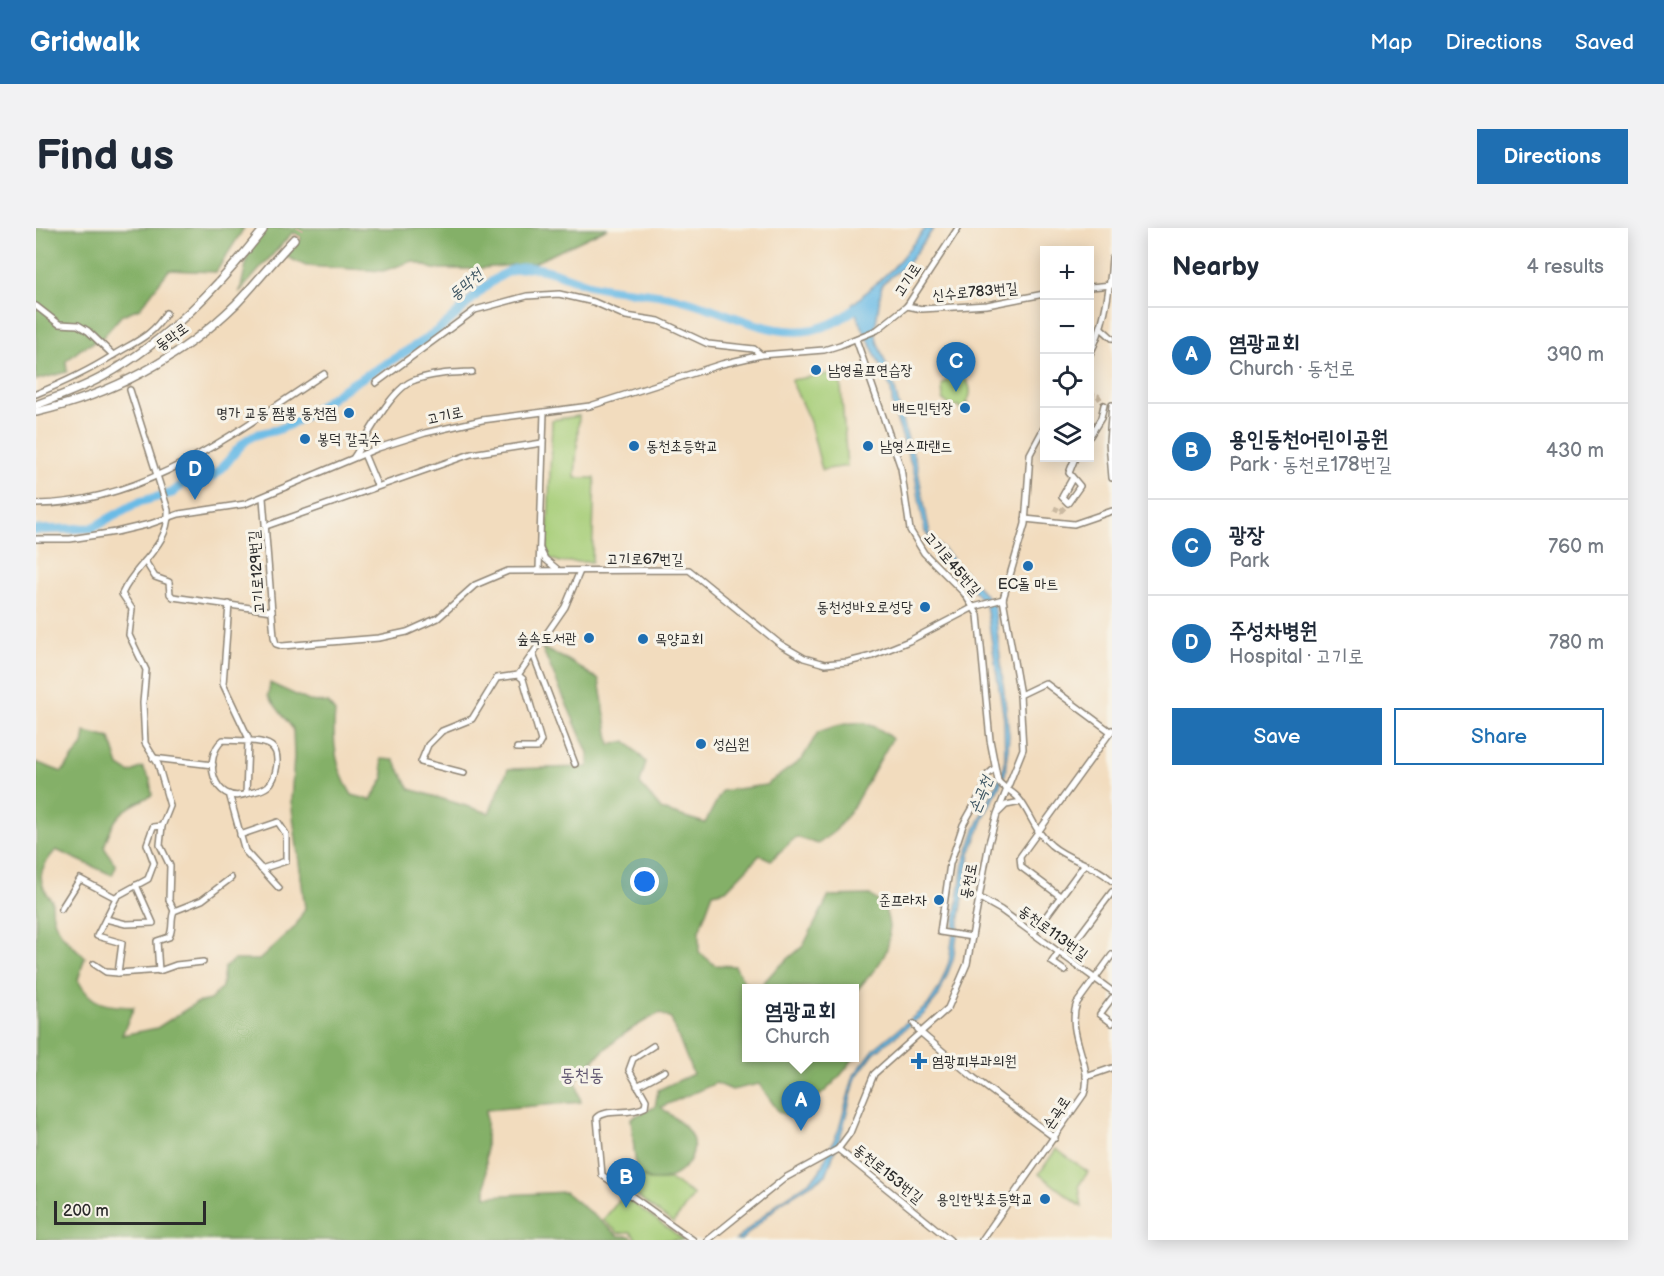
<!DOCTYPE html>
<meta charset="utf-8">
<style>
:root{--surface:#fff;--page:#f2f2f3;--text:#1f2937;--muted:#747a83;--line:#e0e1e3;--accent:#1f6fb2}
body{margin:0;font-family:"Balsamiq Sans","Poor Story",sans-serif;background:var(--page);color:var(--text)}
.controls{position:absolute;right:18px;top:18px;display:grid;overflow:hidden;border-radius:0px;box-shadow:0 3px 15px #0003}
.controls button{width:54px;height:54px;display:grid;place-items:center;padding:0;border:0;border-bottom:2px solid var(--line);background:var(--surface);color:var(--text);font:30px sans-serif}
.scale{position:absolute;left:18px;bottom:15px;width:152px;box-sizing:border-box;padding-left:6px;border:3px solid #2b2b2b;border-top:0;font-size:16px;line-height:21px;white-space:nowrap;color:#2b2b2b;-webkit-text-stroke:4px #f7f3e8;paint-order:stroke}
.you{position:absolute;left:609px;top:654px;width:21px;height:21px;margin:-15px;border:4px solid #fff;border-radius:50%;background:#1a73e8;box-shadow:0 0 0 9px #1a73e833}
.badge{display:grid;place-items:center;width:39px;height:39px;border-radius:50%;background:var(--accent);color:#fff;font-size:20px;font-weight:700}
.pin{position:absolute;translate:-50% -50px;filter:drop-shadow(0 2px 3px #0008)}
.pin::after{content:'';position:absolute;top:32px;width:21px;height:18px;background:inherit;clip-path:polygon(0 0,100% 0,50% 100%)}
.popup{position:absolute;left:706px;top:756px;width:117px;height:78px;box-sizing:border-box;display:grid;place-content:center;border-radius:0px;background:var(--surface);filter:drop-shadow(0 2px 4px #0005);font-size:20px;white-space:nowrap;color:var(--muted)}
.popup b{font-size:22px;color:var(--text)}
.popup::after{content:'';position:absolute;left:50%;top:100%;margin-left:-12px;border:12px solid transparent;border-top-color:var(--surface)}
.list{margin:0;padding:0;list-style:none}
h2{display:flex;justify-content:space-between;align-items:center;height:78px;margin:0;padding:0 24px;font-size:26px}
h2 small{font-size:20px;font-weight:400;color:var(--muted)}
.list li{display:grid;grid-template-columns:39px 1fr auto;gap:18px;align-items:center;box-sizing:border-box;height:96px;padding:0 24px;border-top:2px solid var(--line)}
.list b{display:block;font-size:22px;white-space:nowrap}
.list p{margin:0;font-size:20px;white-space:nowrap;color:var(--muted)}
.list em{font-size:20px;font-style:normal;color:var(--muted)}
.actions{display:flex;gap:12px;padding:18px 24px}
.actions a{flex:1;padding:14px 0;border:2px solid var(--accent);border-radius:0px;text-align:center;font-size:21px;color:var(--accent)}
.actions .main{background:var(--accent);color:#fff}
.icon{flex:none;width:33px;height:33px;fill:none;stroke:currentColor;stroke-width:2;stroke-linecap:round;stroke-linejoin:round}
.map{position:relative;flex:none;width:1076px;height:1012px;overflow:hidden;border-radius:0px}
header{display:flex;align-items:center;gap:36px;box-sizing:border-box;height:84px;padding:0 30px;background:var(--accent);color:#fff}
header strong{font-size:28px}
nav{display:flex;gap:33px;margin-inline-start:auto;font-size:21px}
.intro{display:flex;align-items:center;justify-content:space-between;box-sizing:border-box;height:144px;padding:0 36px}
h1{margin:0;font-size:42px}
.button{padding:15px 27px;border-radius:0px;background:var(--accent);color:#fff;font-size:21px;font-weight:700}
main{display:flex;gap:36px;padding:0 36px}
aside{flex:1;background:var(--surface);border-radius:0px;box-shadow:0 3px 15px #0003}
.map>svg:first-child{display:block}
</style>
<header>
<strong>Gridwalk</strong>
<nav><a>Map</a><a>Directions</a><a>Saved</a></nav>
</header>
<div class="intro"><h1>Find us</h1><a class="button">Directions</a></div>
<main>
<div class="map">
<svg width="1076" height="1012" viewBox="0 0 1076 1012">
<rect width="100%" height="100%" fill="#f7f3e8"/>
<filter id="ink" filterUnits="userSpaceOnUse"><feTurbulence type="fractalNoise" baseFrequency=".0167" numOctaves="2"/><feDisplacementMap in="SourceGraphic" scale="12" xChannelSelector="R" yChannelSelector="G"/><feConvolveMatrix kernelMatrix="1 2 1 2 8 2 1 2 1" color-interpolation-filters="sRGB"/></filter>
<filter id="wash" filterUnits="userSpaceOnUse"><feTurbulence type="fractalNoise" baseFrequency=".008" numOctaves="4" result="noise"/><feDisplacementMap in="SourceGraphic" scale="24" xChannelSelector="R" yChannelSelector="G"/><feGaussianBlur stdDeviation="1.35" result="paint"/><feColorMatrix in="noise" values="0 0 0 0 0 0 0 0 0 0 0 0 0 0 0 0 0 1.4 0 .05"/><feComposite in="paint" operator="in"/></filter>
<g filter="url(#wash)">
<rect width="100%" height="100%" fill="#f2dcbe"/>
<!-- green -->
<g fill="#a6cd77" stroke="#687c51" stroke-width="1.5">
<path d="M804,144L811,238L786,242L774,194L755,152Z"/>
<path d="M917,148C934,148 939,164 929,176L931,175L934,183L927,186L924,178H915L907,172L906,157Z"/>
<path d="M543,188L539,250H559L556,334H524L515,331L511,324L516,192Z"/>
<path d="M1020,921L1052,944L1043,957L1046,979L1003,946Z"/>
<path d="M600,945L613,952H635L658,967L637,995L575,949Z"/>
<path d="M587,968L647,1011L648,1012H601L595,1004L583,1005L567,992Z"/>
</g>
<!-- forest -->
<g fill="#84b068" stroke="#586e4a" stroke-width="1.5">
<path d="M0,0H208L180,44L133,42L104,80L86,87L66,110L45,121L30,133L31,144L0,152Z"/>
<path d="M222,0H572L498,35L436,41H397L377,33L347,43L270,38L249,28L265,11L257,4L204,63L215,14Z"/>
<path d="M506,420L532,432L563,452L574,517L590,513L610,534L604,556L626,582L669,595L686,563L730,557L766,531L782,504C812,494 831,487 856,511L817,579L800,602L782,616L760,609L735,632L724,627L690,662L677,665L663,703V724L679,737L699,738L708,754L721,760H711V830H818C798,858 783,870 754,888L743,884L723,856L696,862L680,855L625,879C633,887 647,894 653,904C673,935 620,971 600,941L595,890L619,879L622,862L657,846L635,791L624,785C591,801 562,823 540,853L545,874L450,882V968L529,964L583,1008H594L598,1012H0V534L26,544L47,517L49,504L74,510L83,538L94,545L106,539L114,551L116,567C85,583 79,585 68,619L80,638L76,647L20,622C2,641 0,653 16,673C14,699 31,713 49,729L42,752C55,778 71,778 98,779L86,807L121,800L160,775L174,772L186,759L188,740L198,732H223L259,699L269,680L255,573L258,529L257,501L232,468L234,455L273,473L292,475L299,484C296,513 300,543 316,567L335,572L348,550L345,531L358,532L374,561L453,585L472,541L552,539V525Z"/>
<path d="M834,667L848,678C863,720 845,735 819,764V760H723L738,743L767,718L793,668Z"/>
</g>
<!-- water -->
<path fill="#6bbbe6" stroke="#4b7388" stroke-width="1.5" d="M890,0H898L872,35L846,56L839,101L841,113L858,157L866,193L881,238L894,307L958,376L973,507L971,532L969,546L949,587L934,626L917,732L902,769L889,785L838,825L820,849L806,903L790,947L746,974L705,1012H700L744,973L773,954L783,944L803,901L818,847L839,820L892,777L903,760L913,734L927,637L939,602L967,542L969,530L968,491L950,377L889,304L879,247L857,181L855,161L816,77L857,40Z"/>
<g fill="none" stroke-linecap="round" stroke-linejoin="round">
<!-- river -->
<path stroke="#6bbbe6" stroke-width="9" d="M0,302L56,300L103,274L136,265L152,252C188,257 191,224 215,209C225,204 231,205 241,202C249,200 258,194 265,190C282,181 297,167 314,157C345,138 378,121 406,99C428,82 457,43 485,40C508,37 533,51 555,57C583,64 612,63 640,70C708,86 763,133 826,75"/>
</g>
</g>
<g filter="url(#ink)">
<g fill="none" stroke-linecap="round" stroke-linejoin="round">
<!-- minor-tunnel -->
<g stroke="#cab9a1" stroke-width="5" stroke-dasharray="5 2.5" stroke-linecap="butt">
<path d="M77,127L94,162"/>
<path d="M1054,166L1062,168L1068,177"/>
<path d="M1018,280L1025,283L1030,278"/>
</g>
<!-- major-tunnel -->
<path stroke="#cab9a1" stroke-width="7" stroke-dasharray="7 3.5" stroke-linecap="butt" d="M258,11L264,0"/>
<defs>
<g id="minor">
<path d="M1054,59L1076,57"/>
<path d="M0,78L23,96L42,97L52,103L77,127"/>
<path d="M871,78L886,81L951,77L1008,66"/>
<path d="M1065,100L1076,110"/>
<path d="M820,111L865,240L874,302L888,325L928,365L942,387L954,512L962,553C968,561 977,563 983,571C995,586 999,604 1015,617C1033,633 1059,636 1076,653"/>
<path d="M1054,126C1069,96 1074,63 1076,30"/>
<path d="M340,155L439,82L491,68L523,66L558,74L590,88L623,93L672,116L718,121L725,127"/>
<path d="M0,166C27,155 51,144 76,128C98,114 116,109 130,85"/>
<path d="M1076,177L1073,214L1076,250"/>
<path d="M1054,208L1065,190L1068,177"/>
<path d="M328,226L341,257"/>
<path d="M318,229C332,208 356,159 379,152C398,145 417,145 436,144"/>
<path d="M1036,251L1026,269L1032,275L1044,258L1033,245L1039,230"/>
<path d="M227,270L238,409L240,416L246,418L343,410L371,404L402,390L439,357L472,343L653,342L744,416L768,430L789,436L812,434L836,428L873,413L938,379L967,371"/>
<path d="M0,276C110,275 199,204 288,146"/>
<path d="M989,291L1038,296L1076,283"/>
<path d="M230,298L435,226L506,215"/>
<path d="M0,311H34L80,304L114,296L143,286L209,276L342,220L389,205L446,192L554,178L686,136L725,127L788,122L804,117L841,102L871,78L922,0"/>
<path d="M504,321L509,331L521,341"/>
<path d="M109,333L119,349L133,354L134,366L137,369L236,383"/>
<path d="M503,342L508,184"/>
<path d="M193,376L187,456L212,509V514L210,566C177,577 166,529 187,512C201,513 224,511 235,518C246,526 240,551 232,558C226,563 217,564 210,566"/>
<path d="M497,426L539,536"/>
<path d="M984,467L1009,455L1075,504"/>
<path d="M481,520H501L505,513L487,451L482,447"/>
<path d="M117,530L177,537"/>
<path d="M428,545L385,534L392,517L406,503L436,491L461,450L482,447L529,379L544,343"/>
<path d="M194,569L209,623L243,660"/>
<path d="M963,584L970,577L985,574"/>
<path d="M126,598L124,617L134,638L133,672L138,683"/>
<path d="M204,607L242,594L250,606V633L225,641"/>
<path d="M1024,668L985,639L984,629L1076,502"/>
<path d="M942,669L965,682L1076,763"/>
<path d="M25,681L44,651L80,670"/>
<path d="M70,691L90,696L117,695L100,657"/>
<path d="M997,706L1048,637"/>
<path d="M936,709L904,704L914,636L927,597L949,558V549L958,541"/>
<path d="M1023,724L1016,734L1029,743"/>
<path d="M1028,728L1076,664"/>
<path d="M58,736L70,744L82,745L86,715L61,708L81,668L112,651L118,635L111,616L117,599L126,598L134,578L122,536L109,515L107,475L110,442L93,407L96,381L86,366C99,335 134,319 132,282L94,162"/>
<path d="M123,743L121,713L133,709C138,700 134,692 138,683L166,672L195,650"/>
<path d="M82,745L126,742L140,737L167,734"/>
<path d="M1076,770L1064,786L1076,795"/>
<path d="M878,796L884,804L938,850L1019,910"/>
<path d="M617,818L597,831L593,842L610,872L609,879C592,888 570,880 561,890L566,947L657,1012"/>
<path d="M1050,849L1076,840"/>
<path d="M601,858L629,843"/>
<path d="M802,921L914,1012"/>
<path d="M672,1012L749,950L802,921L814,905L838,846L912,780L931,736L953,615L961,586L987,521L984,467L967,371L989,296L994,226L1008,200"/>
<path d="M946,1012L1048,866C1059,840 1029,806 1041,775L1076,727"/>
</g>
<g id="major">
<path d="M0,177C23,168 47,160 68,148C132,112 182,59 227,2"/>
<path d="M0,184C75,167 145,130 200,76C220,55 238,32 258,11"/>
</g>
</defs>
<!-- minor casing -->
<use href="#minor" stroke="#8e8474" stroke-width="8"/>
<!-- major casing -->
<use href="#major" stroke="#8e8474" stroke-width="10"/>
<!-- minor -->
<use href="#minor" stroke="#fff" stroke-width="5"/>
<!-- major -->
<use href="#major" stroke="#fff" stroke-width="7"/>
</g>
</g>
<!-- markers -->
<g fill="#1f6fb2" stroke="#f7f3e8" stroke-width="2">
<circle cx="780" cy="142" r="6"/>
<circle cx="929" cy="180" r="6"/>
<circle cx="313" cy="185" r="6"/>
<circle cx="269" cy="211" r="6"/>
<circle cx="598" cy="218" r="6"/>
<circle cx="832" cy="218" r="6"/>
<circle cx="992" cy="338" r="6"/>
<circle cx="889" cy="379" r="6"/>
<circle cx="553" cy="410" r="6"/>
<circle cx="607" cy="411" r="6"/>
<circle cx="665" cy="516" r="6"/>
<circle cx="903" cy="672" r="6"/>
<path d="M880 824h6v6h6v6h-6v6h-6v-6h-6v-6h6z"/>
<circle cx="1009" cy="971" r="6"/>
</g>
<g text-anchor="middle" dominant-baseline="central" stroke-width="6" stroke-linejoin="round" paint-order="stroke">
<!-- street labels -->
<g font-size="15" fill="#2b2b2b" stroke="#f7f3e8">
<text transform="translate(872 52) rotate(-57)">고기로</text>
<text transform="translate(939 64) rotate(-5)">신수로783번길</text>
<text transform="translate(136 109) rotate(-36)">동막로</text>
<text transform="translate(409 188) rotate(-13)">고기로</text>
<text x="609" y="331">고기로67번길</text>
<text transform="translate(916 336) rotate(49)">고기로45번길</text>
<text transform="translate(221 344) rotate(-94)">고기로129번길</text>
<text transform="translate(933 653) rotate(-79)">동천로</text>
<text transform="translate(1017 705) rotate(36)">동천로113번길</text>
<text transform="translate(1021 885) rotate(-56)">손곡로</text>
<text transform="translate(852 946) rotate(39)">동천로153번길</text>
</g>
<!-- poi labels -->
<g font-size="15" fill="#2b2b2b" stroke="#f7f3e8" text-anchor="start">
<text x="792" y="142">남영골프연습장</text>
<text x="917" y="180" text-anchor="end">배드민턴장</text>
<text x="301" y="185" text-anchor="end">명가 교동 짬뽕 동천점</text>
<text x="281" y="211">봉덕 칼국수</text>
<text x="610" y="218">동천초등학교</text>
<text x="844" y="218">남영스파랜드</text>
<text x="992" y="356" text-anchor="middle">EC돌 마트</text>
<text x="877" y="379" text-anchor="end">동천성바오로성당</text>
<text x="541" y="410" text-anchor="end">숲속도서관</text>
<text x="619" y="411">목양교회</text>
<text x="677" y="516">성심원</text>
<text x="891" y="672" text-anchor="end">준프라자</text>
<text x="896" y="833">염광피부과의원</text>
<text x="997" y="971" text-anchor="end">용인한빛초등학교</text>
</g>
<!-- water labels -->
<g font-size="16" font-style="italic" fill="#3e5663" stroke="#f7f3e8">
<text transform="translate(430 57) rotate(-41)">동막천</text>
<text transform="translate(945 567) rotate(-68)">손곡천</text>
</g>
<!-- quarter labels -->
<g font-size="18" fill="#645a73" stroke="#f7f3e8">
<text x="546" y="847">동천동</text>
</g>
</g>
</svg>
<div class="controls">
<button>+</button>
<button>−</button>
<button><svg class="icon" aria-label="locate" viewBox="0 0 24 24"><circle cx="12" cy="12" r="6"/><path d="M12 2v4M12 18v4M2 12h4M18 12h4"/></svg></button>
<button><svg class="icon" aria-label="layers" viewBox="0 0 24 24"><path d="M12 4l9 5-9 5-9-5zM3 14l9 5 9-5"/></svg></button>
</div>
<div class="scale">200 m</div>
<div class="you"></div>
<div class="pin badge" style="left:765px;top:903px">A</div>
<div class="popup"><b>염광교회</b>Church</div>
<div class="pin badge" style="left:590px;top:980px">B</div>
<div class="pin badge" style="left:920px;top:164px">C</div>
<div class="pin badge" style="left:159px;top:272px">D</div>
</div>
<aside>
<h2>Nearby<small>4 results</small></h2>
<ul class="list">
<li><span class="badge">A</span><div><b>염광교회</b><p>Church · 동천로</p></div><em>390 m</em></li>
<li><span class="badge">B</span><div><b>용인동천어린이공원</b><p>Park · 동천로178번길</p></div><em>430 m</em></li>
<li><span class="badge">C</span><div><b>광장</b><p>Park</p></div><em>760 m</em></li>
<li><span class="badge">D</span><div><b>주성차병원</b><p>Hospital · 고기로</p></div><em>780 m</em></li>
</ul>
<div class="actions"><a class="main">Save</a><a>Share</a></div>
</aside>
</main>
